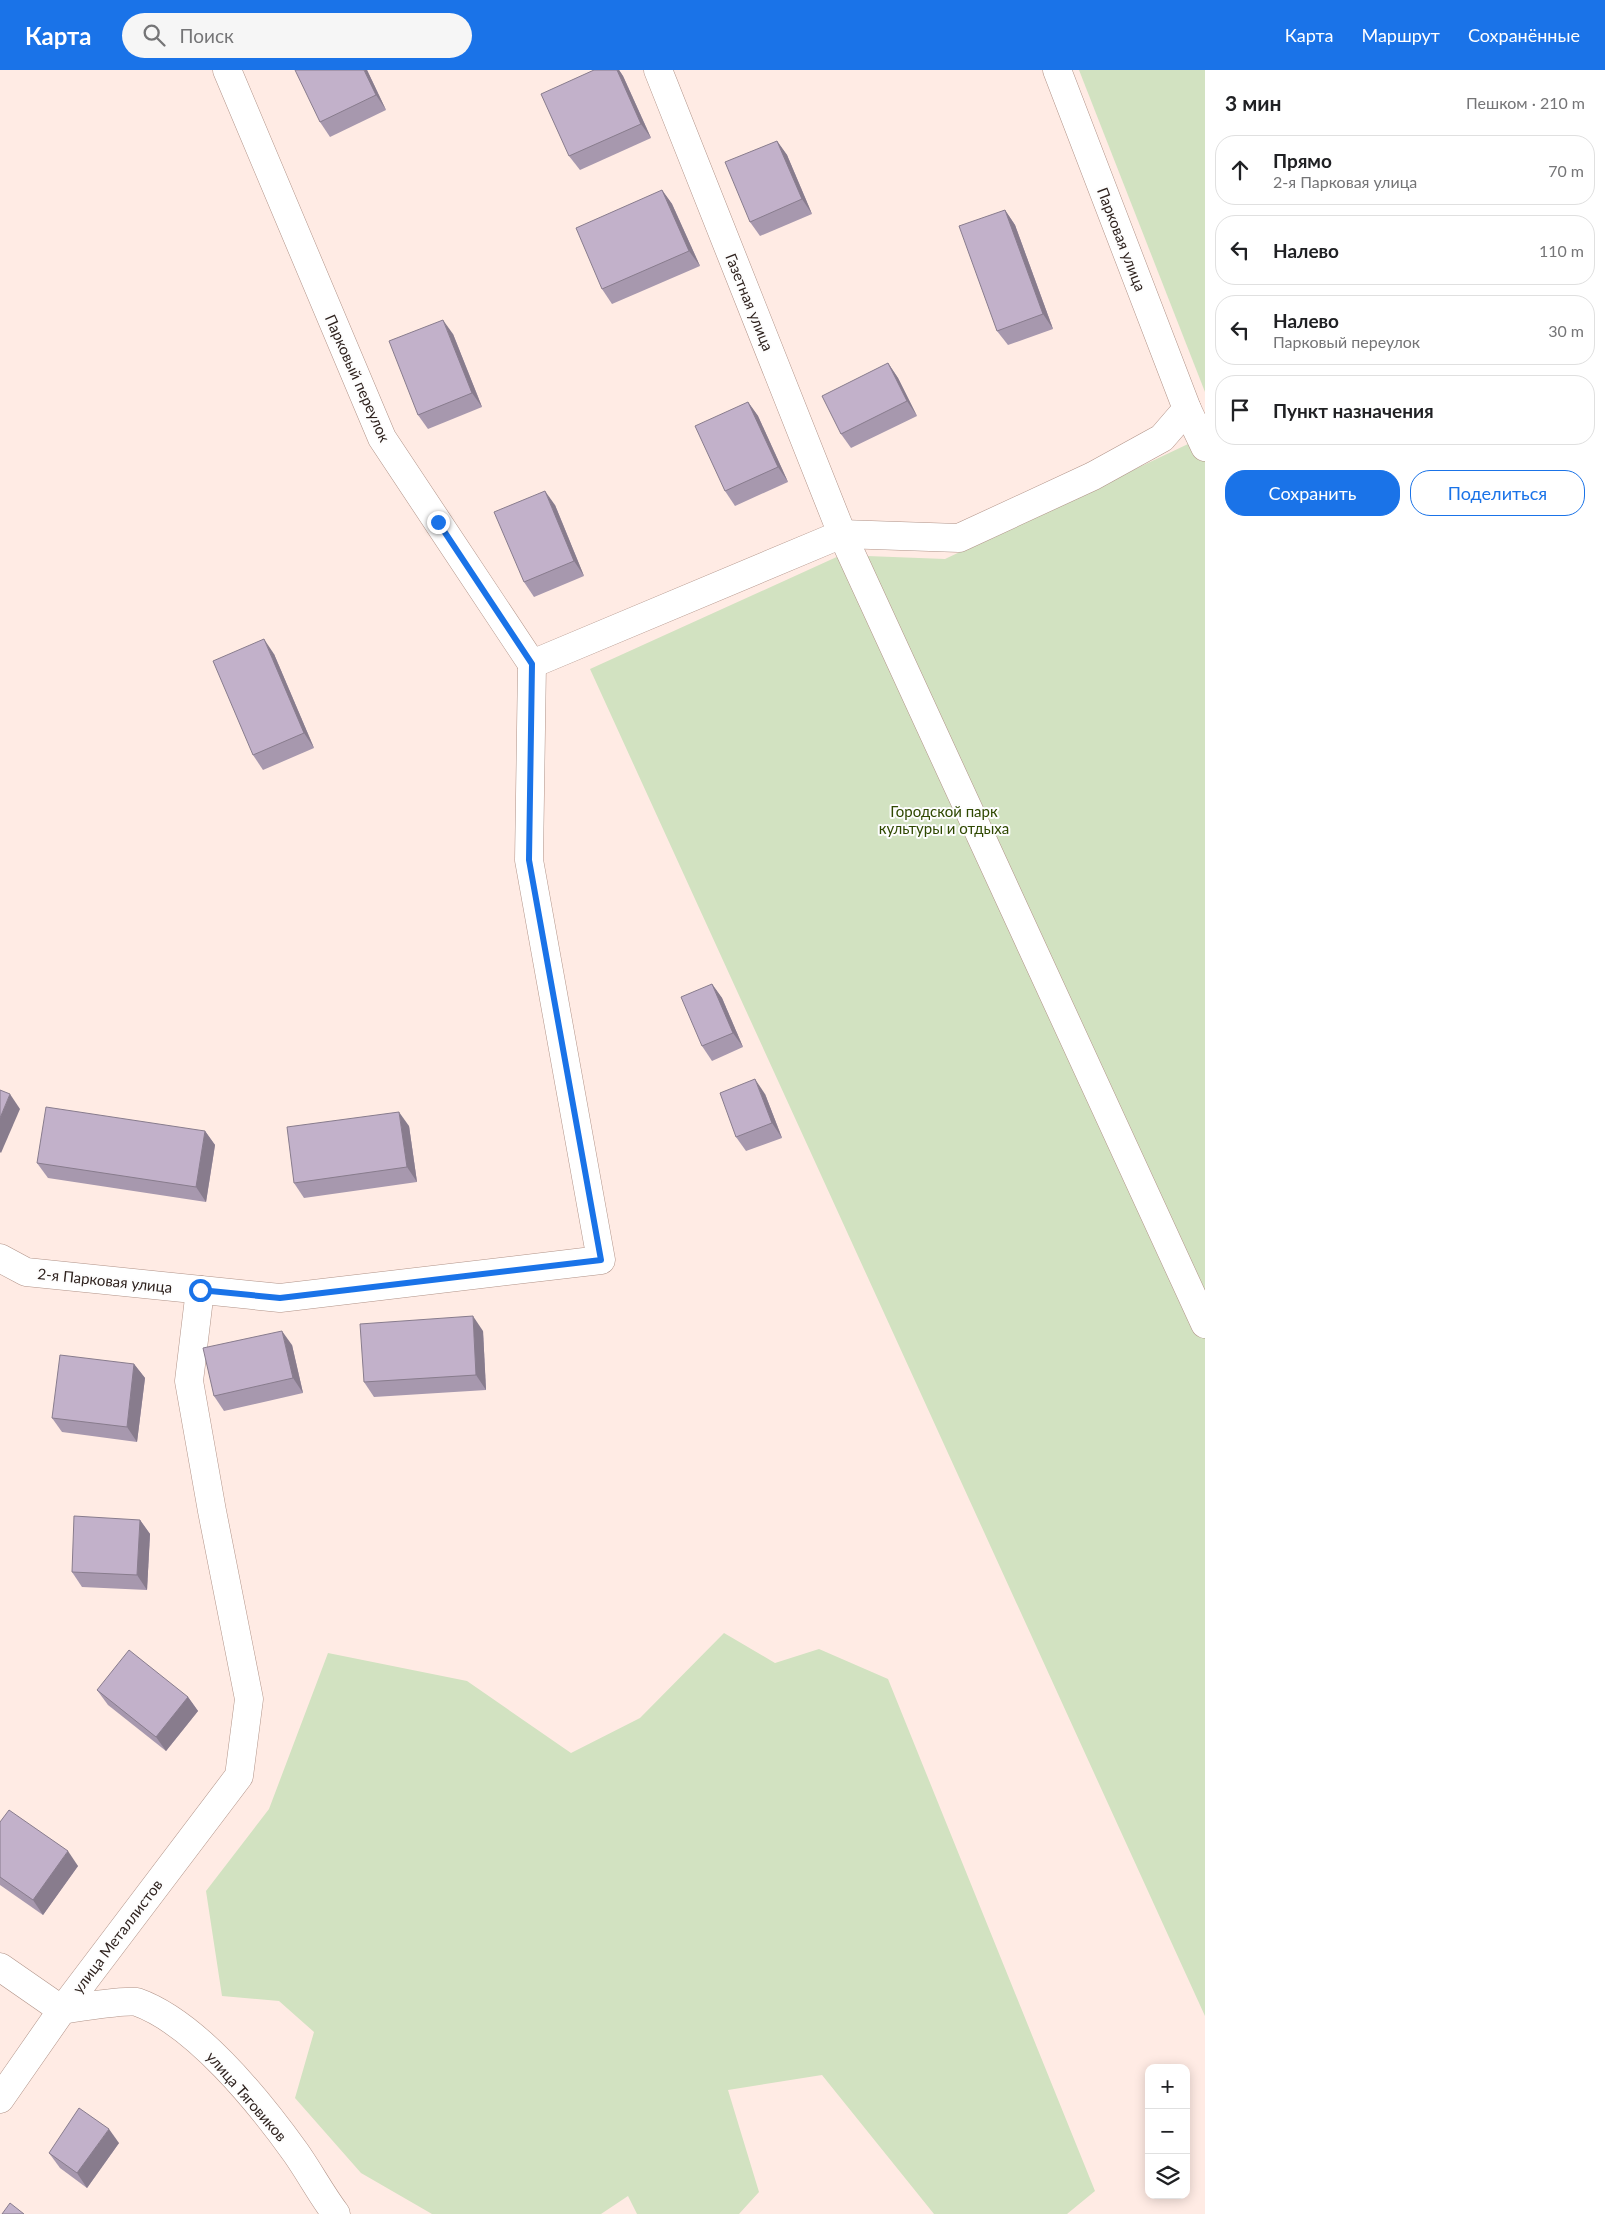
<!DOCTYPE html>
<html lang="ru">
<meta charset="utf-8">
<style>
:root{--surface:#fff;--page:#f6f6f6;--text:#202124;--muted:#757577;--line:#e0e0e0;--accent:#1a73e8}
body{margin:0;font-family:Lato,sans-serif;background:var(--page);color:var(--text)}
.controls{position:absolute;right:15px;bottom:15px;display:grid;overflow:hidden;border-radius:10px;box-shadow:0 2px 12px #0003}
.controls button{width:45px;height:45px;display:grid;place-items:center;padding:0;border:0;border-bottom:1px solid var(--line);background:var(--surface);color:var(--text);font:25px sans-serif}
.stop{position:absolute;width:15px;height:15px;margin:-11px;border:4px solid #1a73e8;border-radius:50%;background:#fff}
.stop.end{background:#1a73e8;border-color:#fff;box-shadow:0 1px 5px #0008}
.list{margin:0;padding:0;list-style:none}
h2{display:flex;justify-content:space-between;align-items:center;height:65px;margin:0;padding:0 20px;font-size:21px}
h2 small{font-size:16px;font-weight:400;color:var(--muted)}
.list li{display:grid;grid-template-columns:32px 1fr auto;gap:15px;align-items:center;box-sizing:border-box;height:70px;margin:0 10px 10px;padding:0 10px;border:1px solid var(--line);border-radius:20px}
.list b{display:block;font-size:19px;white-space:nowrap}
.list p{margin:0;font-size:16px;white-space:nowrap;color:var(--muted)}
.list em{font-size:16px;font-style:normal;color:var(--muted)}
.actions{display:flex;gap:10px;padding:15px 20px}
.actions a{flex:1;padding:11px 0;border:1px solid var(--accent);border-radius:20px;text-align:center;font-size:18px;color:var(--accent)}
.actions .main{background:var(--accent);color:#fff}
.icon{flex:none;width:28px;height:28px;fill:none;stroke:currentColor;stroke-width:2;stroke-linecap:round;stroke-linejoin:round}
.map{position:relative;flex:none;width:1205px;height:2144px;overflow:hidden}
header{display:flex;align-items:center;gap:30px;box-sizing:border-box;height:70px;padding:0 25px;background:var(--accent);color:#fff}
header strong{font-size:24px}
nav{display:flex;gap:28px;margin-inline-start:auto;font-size:18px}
.search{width:350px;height:45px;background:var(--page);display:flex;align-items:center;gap:12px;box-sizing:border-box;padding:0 18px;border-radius:28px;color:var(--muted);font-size:19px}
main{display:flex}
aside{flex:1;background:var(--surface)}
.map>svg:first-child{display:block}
</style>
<header>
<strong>Карта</strong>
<div class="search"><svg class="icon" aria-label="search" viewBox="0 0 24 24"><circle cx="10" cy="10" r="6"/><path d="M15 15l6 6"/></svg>Поиск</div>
<nav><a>Карта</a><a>Маршрут</a><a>Сохранённые</a></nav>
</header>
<main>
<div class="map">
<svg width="1205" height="2144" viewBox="0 0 1205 2144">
<rect width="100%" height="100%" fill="#ffebe4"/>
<!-- green -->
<g fill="#d2e2c1">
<path d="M1079,0H1205V322Z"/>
<path d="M1205,366V1946L590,599L841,485L945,489Z"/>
<path d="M724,1563L775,1593L819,1579L888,1609L1095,2121L1067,2144H934L822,2005L728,2020L759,2122L739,2144H637L628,2126L601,2144H432L361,2103L295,2028L314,1962L279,1931L222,1926L206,1821L269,1739L328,1583L467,1611L571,1683L640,1648Z"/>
</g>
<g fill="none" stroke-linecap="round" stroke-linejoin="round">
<defs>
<g id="minor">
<path d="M227,0L382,368L532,594"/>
<path d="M658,0L842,464L1205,1254"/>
<path d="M1057,0L1187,339L1205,377"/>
<path d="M532,594L842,464L959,468L1093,406L1162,368L1187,339"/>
<path d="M0,1188L26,1202L280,1228L601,1190L529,790L532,594"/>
<path d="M0,1897L62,1940C74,1938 129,1929 137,1932C196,1953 260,2033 296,2083C310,2103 321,2124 336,2144"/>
<path d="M0,2029L62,1940L239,1706L249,1629L212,1441L189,1311L200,1220"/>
</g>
</defs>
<!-- minor casing -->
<use href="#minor" stroke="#b19388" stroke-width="29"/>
<!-- minor -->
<use href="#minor" stroke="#fff" stroke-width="28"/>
</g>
<!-- wall -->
<g fill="#a798ae">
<path d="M367,0L386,40L330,67L320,52Z"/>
<path d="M594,0H619L623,6L651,68L580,100L569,86Z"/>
<path d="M777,71L787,85L812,144L760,166L750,152Z"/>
<path d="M662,120L672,134L700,196L612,234L602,219Z"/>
<path d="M1005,140L1015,155L1053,259L1008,275L997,261Z"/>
<path d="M453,264L482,337L428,359L418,345Z"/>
<path d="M888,293L898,308L917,346L851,378L841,364Z"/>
<path d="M748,332L758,346L788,412L735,436L725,421Z"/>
<path d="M555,435L584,506L534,527L524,512Z"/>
<path d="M274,584L314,678L263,700L253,685Z"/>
<path d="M712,914L722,928L743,977L712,991L702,976Z"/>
<path d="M765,1024L782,1068L746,1081L736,1067Z"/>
<path d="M409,1056L417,1112L304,1128L294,1113Z"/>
<path d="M205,1061L215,1075L206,1132L48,1108L37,1093Z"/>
<path d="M483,1261L486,1320L374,1327L364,1312Z"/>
<path d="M292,1275L303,1323L224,1341L214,1326Z"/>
<path d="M134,1294L145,1308L137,1372L62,1362L52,1348Z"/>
<path d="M140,1450L150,1464L147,1520L82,1517L72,1502Z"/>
<path d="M97,1620L188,1627L198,1641L166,1681L108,1635Z"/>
<path d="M0,1752L78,1796L43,1845L0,1815Z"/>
<path d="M119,2073L87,2118L60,2098L49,2083Z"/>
</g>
<!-- shaded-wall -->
<g fill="#887c8d">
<path d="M364,0H367L386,40L376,25Z"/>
<path d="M617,0H619L623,6L651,68L641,54Z"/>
<path d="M777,71L787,85L812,144L802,129Z"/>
<path d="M662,120L672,134L700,196L689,181Z"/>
<path d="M1005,140L1015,155L1053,259L1043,244Z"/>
<path d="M443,250L453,264L482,337L472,323Z"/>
<path d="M888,293L898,308L917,346L907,331Z"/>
<path d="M748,332L758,346L788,412L778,397Z"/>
<path d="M545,421L555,435L584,506L574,491Z"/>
<path d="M264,569L274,584L314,678L304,663Z"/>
<path d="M712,914L722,928L743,977L733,963Z"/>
<path d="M755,1009L765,1024L782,1068L772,1053Z"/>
<path d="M10,1024L20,1039L1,1083L0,1082V1048Z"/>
<path d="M399,1042L409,1056L417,1112L407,1097Z"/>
<path d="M205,1061L215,1075L206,1132L196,1117Z"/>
<path d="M473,1246L483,1261L486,1320L476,1305Z"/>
<path d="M282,1261L292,1275L303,1323L293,1308Z"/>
<path d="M134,1294L145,1308L137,1372L127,1357Z"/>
<path d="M140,1450L150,1464L147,1520L137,1505Z"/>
<path d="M188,1627L198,1641L166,1681L156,1667Z"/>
<path d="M68,1781L78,1796L43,1845L33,1830Z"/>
<path d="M109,2059L119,2073L87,2118L77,2103Z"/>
</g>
<!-- building -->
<g fill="#c2b1ca" stroke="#887c8d">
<path d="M295,0H364L376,25L320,52Z"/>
<path d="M594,0H617L641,54L569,86L541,24Z"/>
<path d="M777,71L802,129L750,152L725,92Z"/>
<path d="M662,120L689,181L602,219L576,158Z"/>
<path d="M1005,140L1043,244L997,261L959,156Z"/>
<path d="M443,250L472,323L418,345L389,271Z"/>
<path d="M888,293L907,331L841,364L822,326Z"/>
<path d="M748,332L778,397L725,421L695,356Z"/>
<path d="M545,421L574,491L524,512L494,442Z"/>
<path d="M264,569L304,663L253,685L213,591Z"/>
<path d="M712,914L733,963L702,976L681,927Z"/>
<path d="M755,1009L772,1053L736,1067L720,1023Z"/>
<path d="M0,1020L10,1024L0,1048Z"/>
<path d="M46,1037L205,1061L196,1117L37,1093Z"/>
<path d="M399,1042L407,1097L294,1113L287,1057Z"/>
<path d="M473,1246L476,1305L364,1312L360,1254Z"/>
<path d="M282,1261L293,1308L214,1326L203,1278Z"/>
<path d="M60,1285L134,1294L127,1357L52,1348Z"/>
<path d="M74,1446L140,1450L137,1505L72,1502Z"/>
<path d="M129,1580L188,1627L156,1667L97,1620Z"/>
<path d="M9,1740L68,1781L33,1830L0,1807V1752Z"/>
<path d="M79,2038L109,2059L77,2103L49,2083Z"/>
<path d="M10,2133L24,2144H2Z"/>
</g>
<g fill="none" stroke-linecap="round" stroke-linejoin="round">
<!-- route -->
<path stroke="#1a73e8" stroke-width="6" d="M200,1220L280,1228L601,1190L529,790L532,594L438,452"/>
</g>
<g text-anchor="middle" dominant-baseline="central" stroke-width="4" stroke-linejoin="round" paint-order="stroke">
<!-- street labels -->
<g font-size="15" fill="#2f231f" stroke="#fdfdfd">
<text transform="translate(1122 169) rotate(69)">Парковая улица</text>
<text transform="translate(750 232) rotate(68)">Газетная улица</text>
<text transform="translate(358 308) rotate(66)">Парковый переулок</text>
<text transform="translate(105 1210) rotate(6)">2-я Парковая улица</text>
<text transform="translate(117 1866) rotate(-53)">улица Металлистов</text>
<text transform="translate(247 2026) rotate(49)">улица Тяговиков</text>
</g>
<!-- park labels -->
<g font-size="15" fill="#2f4801" stroke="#fdfdfd">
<text x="944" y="741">Городской парк<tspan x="944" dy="17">культуры и отдыха</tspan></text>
</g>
</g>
</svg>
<div class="controls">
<button>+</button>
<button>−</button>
<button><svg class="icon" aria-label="layers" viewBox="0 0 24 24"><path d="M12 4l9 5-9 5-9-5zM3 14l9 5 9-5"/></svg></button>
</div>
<div class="stop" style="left:200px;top:1220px"></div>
<div class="stop end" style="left:438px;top:452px"></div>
</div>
<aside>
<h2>3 мин<small>Пешком · 210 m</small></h2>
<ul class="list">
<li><svg class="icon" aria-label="ahead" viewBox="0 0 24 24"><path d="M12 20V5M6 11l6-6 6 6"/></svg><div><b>Прямо</b><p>2-я Парковая улица</p></div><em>70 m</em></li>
<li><svg class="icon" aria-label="left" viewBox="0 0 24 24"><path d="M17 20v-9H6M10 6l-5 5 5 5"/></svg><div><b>Налево</b></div><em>110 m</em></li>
<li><svg class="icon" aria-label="left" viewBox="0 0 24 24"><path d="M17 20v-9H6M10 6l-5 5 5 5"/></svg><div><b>Налево</b><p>Парковый переулок</p></div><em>30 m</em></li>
<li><svg class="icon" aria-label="arrive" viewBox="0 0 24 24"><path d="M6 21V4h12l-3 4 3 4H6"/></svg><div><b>Пункт назначения</b></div></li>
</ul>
<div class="actions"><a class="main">Сохранить</a><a>Поделиться</a></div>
</aside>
</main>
